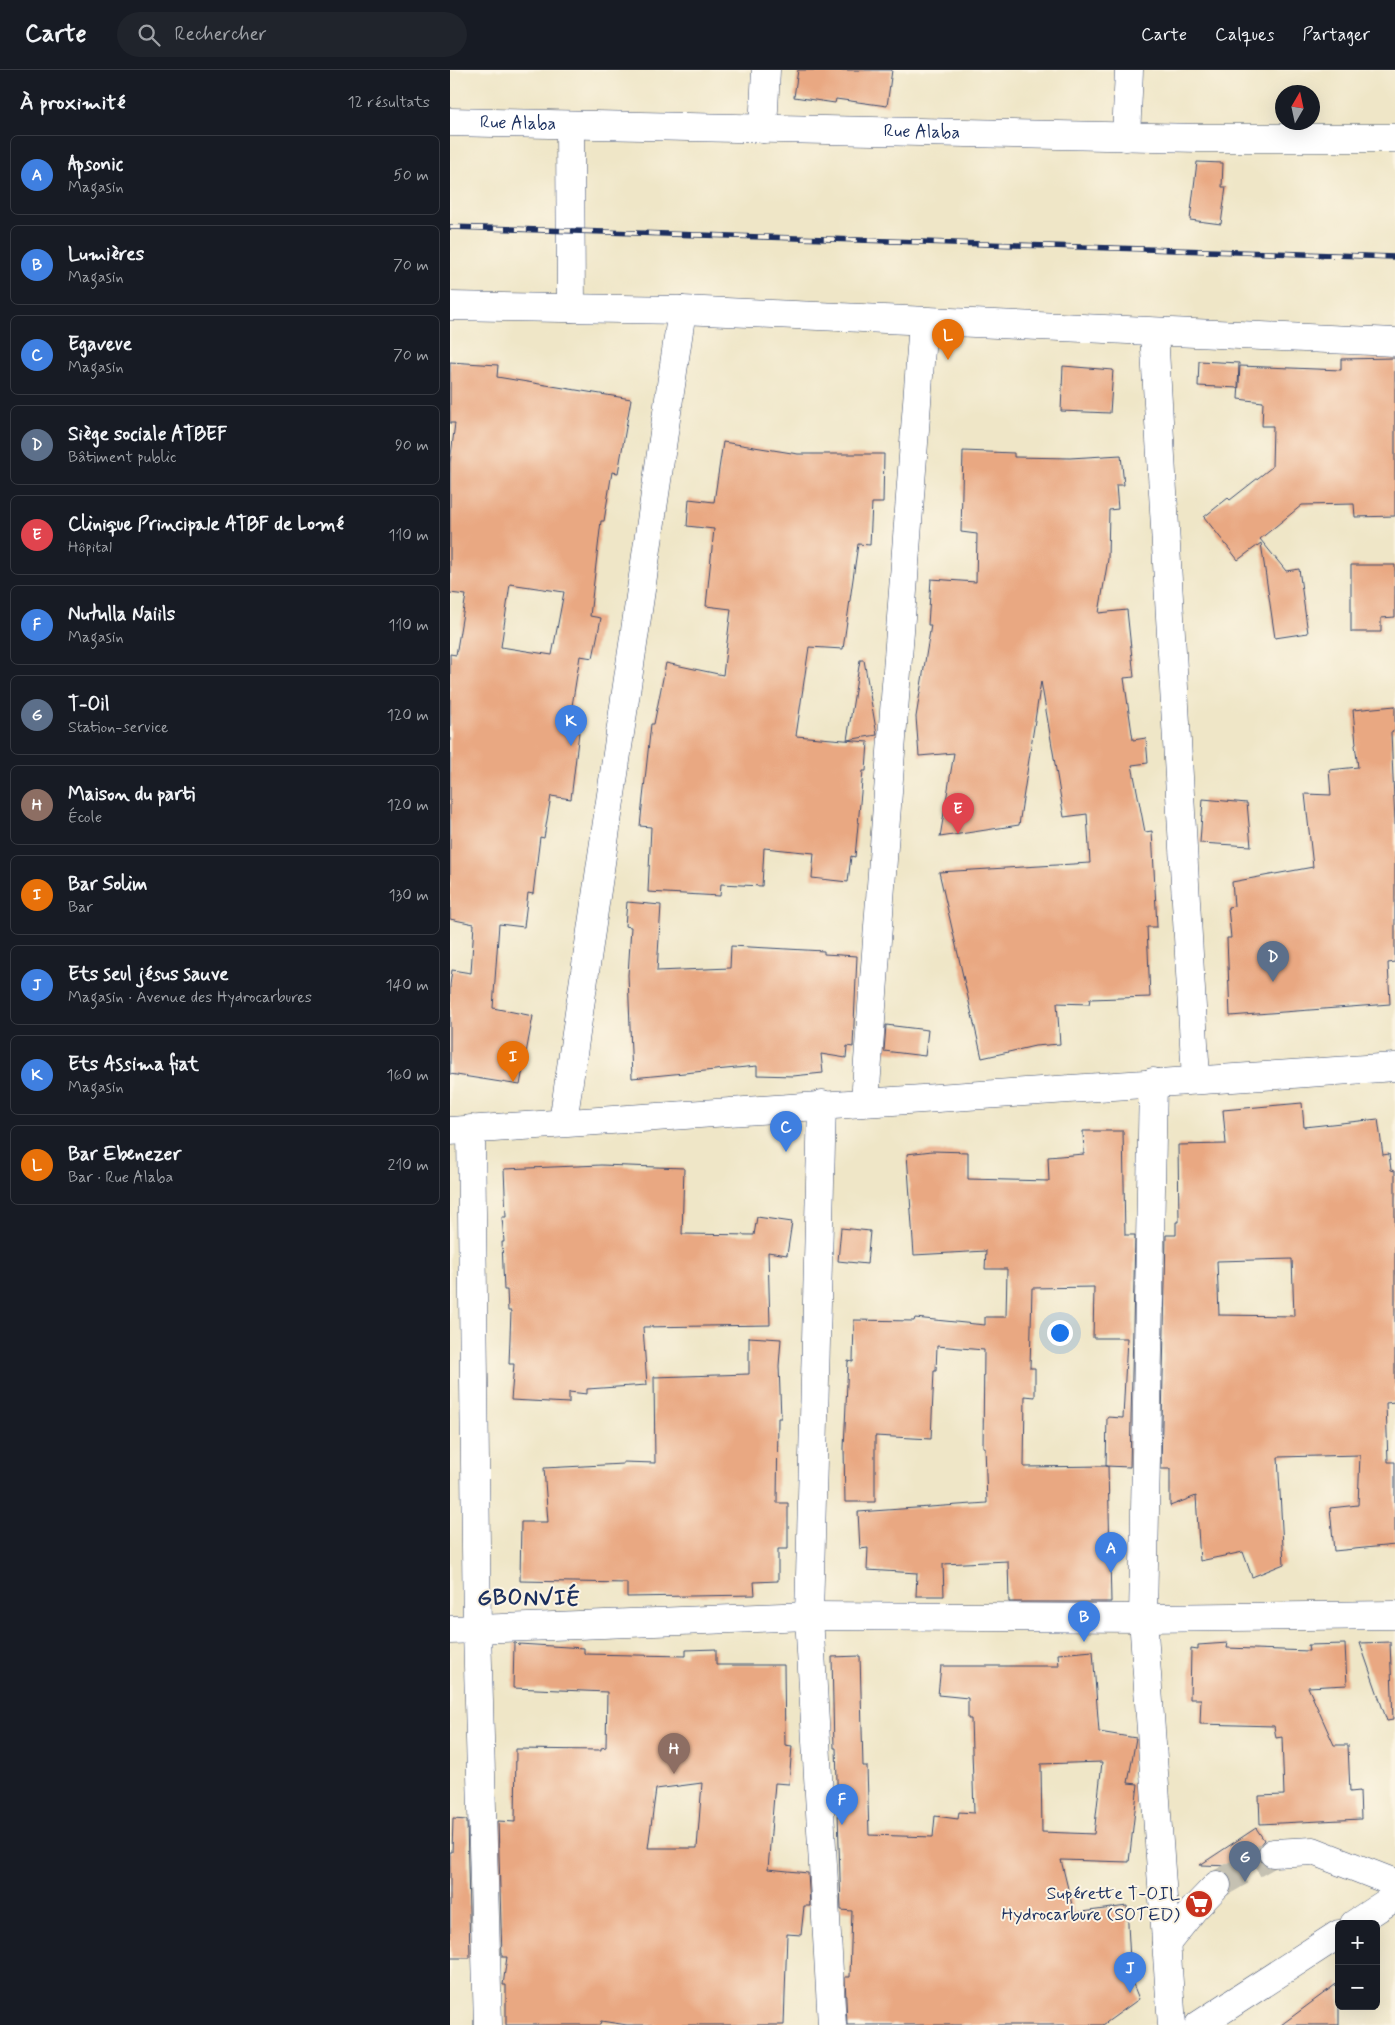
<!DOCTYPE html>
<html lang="fr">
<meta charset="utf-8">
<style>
:root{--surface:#171b24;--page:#20242c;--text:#f1f3f6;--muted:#9ea1a6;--line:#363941;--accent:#d93025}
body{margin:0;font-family:Mynerve,sans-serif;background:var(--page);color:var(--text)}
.controls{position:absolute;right:15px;bottom:15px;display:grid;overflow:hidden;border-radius:8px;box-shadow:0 5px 20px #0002}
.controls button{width:45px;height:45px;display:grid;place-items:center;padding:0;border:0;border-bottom:1px solid var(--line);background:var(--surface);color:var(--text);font:25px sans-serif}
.compass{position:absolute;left:825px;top:15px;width:45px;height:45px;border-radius:50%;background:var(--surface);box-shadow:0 5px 20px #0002;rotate:9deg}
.you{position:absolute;left:609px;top:1262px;width:18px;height:18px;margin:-12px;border:4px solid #fff;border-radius:50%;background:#1a73e8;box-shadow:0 0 0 8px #1a73e833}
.badge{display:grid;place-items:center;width:32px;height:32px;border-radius:50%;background:var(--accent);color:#fff;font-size:16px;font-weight:700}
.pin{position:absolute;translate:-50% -41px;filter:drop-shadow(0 1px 2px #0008)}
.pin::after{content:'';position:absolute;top:26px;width:18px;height:15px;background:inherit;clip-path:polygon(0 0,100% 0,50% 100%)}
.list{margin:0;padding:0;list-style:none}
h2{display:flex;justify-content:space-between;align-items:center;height:65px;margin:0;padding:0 20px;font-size:21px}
h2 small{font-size:16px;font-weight:400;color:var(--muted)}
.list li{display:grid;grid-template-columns:32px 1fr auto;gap:15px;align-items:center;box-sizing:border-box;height:80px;margin:0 10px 10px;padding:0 10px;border:1px solid var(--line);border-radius:8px}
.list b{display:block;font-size:19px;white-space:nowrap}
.list p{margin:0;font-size:16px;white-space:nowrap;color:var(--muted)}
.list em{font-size:16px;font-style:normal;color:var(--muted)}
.icon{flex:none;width:28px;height:28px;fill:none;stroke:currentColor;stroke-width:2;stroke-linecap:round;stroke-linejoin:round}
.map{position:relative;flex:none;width:945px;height:1955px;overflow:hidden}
header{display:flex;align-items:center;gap:30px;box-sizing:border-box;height:70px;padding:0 25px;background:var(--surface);border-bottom:1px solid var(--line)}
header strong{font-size:24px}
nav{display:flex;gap:28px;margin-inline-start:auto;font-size:18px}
.search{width:350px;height:45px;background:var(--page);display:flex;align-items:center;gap:12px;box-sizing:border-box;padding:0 18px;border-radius:28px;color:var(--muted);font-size:19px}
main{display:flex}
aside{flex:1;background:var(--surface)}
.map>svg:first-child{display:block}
</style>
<header>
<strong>Carte</strong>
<div class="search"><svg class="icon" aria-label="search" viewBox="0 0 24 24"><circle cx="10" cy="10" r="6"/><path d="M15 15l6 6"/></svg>Rechercher</div>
<nav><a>Carte</a><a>Calques</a><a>Partager</a></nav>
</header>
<main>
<aside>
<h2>À proximité<small>12 résultats</small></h2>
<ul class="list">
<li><span class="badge" style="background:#3f7fe0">A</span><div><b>Apsonic</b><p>Magasin</p></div><em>50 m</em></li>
<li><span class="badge" style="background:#3f7fe0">B</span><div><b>Lumières</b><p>Magasin</p></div><em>70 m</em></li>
<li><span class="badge" style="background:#3f7fe0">C</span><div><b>Egaveve</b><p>Magasin</p></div><em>70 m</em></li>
<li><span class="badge" style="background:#5c6f8a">D</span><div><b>Siège sociale ATBEF</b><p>Bâtiment public</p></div><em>90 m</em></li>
<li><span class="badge" style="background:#e0444e">E</span><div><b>Clinique Principale ATBF de Lomé</b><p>Hôpital</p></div><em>110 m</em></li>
<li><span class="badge" style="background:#3f7fe0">F</span><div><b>Nutulla Naiils</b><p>Magasin</p></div><em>110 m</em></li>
<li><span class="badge" style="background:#5c6f8a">G</span><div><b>T-Oil</b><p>Station-service</p></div><em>120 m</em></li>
<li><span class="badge" style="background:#8d6e63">H</span><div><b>Maison du parti</b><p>École</p></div><em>120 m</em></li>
<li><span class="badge" style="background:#e8710a">I</span><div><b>Bar Solim</b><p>Bar</p></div><em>130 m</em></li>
<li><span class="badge" style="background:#3f7fe0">J</span><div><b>Ets seul jésus sauve</b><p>Magasin · Avenue des Hydrocarbures</p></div><em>140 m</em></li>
<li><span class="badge" style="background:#3f7fe0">K</span><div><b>Ets Assima fiat</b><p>Magasin</p></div><em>160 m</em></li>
<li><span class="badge" style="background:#e8710a">L</span><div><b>Bar Ebenezer</b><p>Bar · Rue Alaba</p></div><em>210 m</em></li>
</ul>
</aside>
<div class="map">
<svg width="945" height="1955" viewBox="0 0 945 1955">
<rect width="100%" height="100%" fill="#fcf5e5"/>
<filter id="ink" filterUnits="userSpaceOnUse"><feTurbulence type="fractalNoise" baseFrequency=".02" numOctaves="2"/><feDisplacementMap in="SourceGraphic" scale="10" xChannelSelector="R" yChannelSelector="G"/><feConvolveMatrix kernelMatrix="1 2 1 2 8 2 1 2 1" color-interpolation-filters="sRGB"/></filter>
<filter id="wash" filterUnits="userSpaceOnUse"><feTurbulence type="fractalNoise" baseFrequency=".0096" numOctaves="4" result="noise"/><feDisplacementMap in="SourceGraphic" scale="20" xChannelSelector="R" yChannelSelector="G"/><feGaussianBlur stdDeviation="1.12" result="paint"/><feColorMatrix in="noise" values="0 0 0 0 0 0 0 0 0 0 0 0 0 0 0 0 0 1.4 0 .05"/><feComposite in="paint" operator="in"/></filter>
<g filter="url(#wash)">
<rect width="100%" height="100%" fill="#efe6c7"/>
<g id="blocks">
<!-- building -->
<g fill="#e9a882" fill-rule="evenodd">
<path d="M348,0H442L437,36L386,29L385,33L344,27Z"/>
<path d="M747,92L773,93L772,117H776L771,154L740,150Z"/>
<path d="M945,288V446L905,447L904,434L852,435L810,469L836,501L849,499L858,563L825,568L811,473L788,490L754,447L778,428L780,430L822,397L823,356H812L813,332L788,329L790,296L891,300V289Z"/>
<path d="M749,291L789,293L788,318L748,316Z"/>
<path d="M0,292L48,295L47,307L181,329L168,403L162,402L154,451H151L140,546L151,548L143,588L130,586L118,661L129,662L121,729L101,726L94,768L90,767L83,824L78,823L74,857L49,854L43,938L83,946L70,1015L0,1004V915L2,900L21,903L24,854L0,849V584L6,585L16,525L0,523V393L5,353H0ZM60,514L114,522L102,585L51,577Z"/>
<path d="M613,296L663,300L660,343L611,341Z"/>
<path d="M273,372L348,384H434L433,433H422L420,475L408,474L393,579L359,577L346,666L418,672L416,701H413L405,787L401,786L398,812L362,808L364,783L314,778L312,816L271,814L270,826L198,822L201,757L190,756L201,654H204L216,593L273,605L281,539L256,536L264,459L237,456L239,429L264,432Z"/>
<path d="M513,381L564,383V387L620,388L671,385L674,415H666L668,439L659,440L658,489L649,543L677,540L684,607L674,608L683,670L696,668L698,693L682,695L695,762L702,761L707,857H697L700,927L640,929L639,934L607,933L610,974L585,976L532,988L489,802L640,793L637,744L614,747L591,611L569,755L490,767L504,683L469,686L466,647L481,555H478L481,509L526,512L527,464L511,462Z"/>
<path d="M901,495H945V547L931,548V562H901Z"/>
<path d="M410,590H414L427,665L397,670Z"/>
<path d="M945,636V661L941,662L945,752V892L938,893L940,934L780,946L777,868H781L778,837L784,836L782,812L863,797L855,724L881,725L879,700L908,697L905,675L906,674L903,640Z"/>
<path d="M753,729L797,733L801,776L750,773Z"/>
<path d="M177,832L211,835L207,901L280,898L281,876L374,881V884L407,886L403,977L397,976L396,988L371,984L373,1003L343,1006L307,1005V996L182,1008L178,905L181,857L175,856Z"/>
<path d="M436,955L478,960L475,986L434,981Z"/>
<path d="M852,1033L854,1057L928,1049L933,1085L939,1084L941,1100L945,1101V1332L936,1333L938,1392H945V1475L884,1481L880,1438L908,1435L910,1385L828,1387L834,1494L802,1507L793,1482L750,1491L746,1426L720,1436V1399H711L716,1165H726V1152H729L728,1075L776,1074L773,1040ZM842,1189L844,1246L769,1245L767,1191Z"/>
<path d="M633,1061H673L675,1165H685L680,1397L656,1396L657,1347L673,1348L677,1268H643L644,1217L582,1218L580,1298H585V1327L575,1326L574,1397L658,1396L661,1532H559L558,1491L493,1494L494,1526H466L467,1503L417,1500L418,1478L410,1479L408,1442L537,1433L535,1377H533L534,1280L487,1276L486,1301H484L481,1369L425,1366V1432H395L394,1378L398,1291L403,1292L404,1250L464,1251L465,1248L535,1255V1247H556L557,1199H535L536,1181L464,1185L457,1084L482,1081L518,1082V1109L599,1111L598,1087L634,1084Z"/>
<path d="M151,1095L234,1098L232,1164L304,1165L307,1147L342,1152L337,1185L318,1182L320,1255L193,1257L197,1315L137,1319V1324L119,1322V1333L61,1330L64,1294H59L61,1241H58L57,1220H54L52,1172H54L52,1147H56L54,1099Z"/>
<path d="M391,1158L420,1161L417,1194L388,1191Z"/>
<path d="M299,1267L331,1269L329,1296L331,1348H328L327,1433H338V1479H328V1511L304,1512L305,1525L177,1527V1513L70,1511L71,1452H98L94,1398L173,1394V1392L205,1393L204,1307L299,1304Z"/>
<path d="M940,1572L943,1650L937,1651L910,1573Z"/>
<path d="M64,1573H66L69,1576V1574L134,1578V1584L236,1586V1580L266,1579V1595H334L335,1675L342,1676L339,1714L325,1713L318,1799L358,1803L360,1836H354L351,1865L337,1864L334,1955H177L151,1951L150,1955H56V1915H53L57,1887H52L48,1751L65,1752L66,1679L151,1680V1678L156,1677L157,1622L63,1618ZM252,1713L247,1778H198L206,1719Z"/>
<path d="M778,1573L777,1578L859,1581L858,1575L895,1574L897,1615L858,1617L884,1675H898L900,1722L910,1721L911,1749L810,1754L809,1726L834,1725L832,1667L826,1668L824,1656L750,1654L751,1629H740L741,1579L748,1580V1575Z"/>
<path d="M643,1581L649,1662L686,1668L678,1713L688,1714L679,1792L611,1790L624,1843L677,1836L681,1909L689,1929L653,1955H397L395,1907H400L402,1841L391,1840L386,1678H384L382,1587L410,1586L413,1696H417L419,1765L483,1767L485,1746L508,1749L509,1742L524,1743L521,1649H518V1628L488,1625L491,1596H609L608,1584ZM652,1692L644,1764L592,1762L591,1694Z"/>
<path d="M3,1749L17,1750L20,1888H0V1782H2Z"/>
<path d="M806,1758L814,1770L809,1776L807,1784L810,1792L818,1797L750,1795Z"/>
<path d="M889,1912V1955H831Z"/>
</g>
</g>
</g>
<g filter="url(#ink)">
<use href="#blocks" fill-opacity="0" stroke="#3b4a6e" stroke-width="1"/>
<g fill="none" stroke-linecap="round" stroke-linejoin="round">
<!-- minor-tunnel -->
<path stroke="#c5c1b2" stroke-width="28" stroke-dasharray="28 14" stroke-linecap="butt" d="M767,1815L823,1783"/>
<defs>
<g id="minor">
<path id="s1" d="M0,52L749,68H945"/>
<path d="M120,55L121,238"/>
<path d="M313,59L316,0"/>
<path d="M676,67L679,0"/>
<path d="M0,236L232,240L945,272"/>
<path d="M704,262L746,1009"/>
<path d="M703,1012L693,1548L722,1955"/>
<path d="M415,1031L473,252"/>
<path d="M372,1034L359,1546L382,1955"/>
<path d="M113,1052L232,240"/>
<path d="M21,1059L27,1560L38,1955"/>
<path d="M0,1061L945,997"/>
<path d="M0,1560L359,1546L693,1548L945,1545"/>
<path d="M823,1783L863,1781L945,1813"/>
<path d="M716,1874L744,1839L767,1815"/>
</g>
<g id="major">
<path d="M904,1854L945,1827"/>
<path d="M749,1955L889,1864"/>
</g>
</defs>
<!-- minor casing -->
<use href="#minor" stroke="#3b4a6e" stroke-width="29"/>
<!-- major casing -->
<use href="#major" stroke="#3b4a6e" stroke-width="29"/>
<!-- minor -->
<use href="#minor" stroke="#fff" stroke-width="28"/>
<!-- major -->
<use href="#major" stroke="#fff" stroke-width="28"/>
<defs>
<path id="rail" d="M0,157L945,187"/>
</defs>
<!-- rail casing -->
<use href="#rail" stroke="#1b2f5e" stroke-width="5.5"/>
<!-- rail -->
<use href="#rail" stroke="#fcf5e5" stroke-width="4" stroke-dasharray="11" stroke-linecap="butt"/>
</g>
</g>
<!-- icons -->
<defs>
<symbol id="supermarket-disc" viewBox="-11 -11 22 22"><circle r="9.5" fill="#c8321e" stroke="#fcf5e5"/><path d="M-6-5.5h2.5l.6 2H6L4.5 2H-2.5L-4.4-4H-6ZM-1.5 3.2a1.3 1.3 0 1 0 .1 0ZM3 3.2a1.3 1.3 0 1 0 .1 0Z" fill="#fff"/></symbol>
</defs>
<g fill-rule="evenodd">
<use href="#supermarket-disc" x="733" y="1818" width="32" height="32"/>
</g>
<g text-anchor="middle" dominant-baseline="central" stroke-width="4" stroke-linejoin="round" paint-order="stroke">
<!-- street labels -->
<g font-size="18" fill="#1b2f5e" stroke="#fcf5e5">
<text stroke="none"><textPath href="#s1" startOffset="68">Rue Alaba</textPath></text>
<text stroke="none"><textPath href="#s1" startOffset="472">Rue Alaba</textPath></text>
</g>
<!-- poi labels -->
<g font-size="18" fill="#1b2f5e" stroke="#fcf5e5" text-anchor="end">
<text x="730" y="1824">Supérette T-OIL<tspan x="730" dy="21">Hydrocarbure (SOTED)</tspan></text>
</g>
<!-- district labels -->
<g font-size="22" font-weight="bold" letter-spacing="1" fill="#1b2f5e" stroke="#fcf5e5">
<text x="79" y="1529">GBONVIÉ</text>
</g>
</g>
</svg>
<div class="controls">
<button>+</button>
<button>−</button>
</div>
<svg class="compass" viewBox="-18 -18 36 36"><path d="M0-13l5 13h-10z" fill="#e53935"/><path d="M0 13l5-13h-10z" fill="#9ea1a6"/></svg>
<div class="you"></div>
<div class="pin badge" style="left:661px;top:1503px;background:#3f7fe0">A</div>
<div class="pin badge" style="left:634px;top:1572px;background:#3f7fe0">B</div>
<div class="pin badge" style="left:336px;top:1082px;background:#3f7fe0">C</div>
<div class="pin badge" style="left:823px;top:912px;background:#5c6f8a">D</div>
<div class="pin badge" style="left:508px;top:764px;background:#e0444e">E</div>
<div class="pin badge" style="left:392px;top:1755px;background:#3f7fe0">F</div>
<div class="pin badge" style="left:795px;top:1812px;background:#5c6f8a">G</div>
<div class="pin badge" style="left:224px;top:1704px;background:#8d6e63">H</div>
<div class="pin badge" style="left:63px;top:1012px;background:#e8710a">I</div>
<div class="pin badge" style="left:680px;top:1923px;background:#3f7fe0">J</div>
<div class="pin badge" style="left:121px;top:676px;background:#3f7fe0">K</div>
<div class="pin badge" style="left:498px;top:290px;background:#e8710a">L</div>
</div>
</main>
